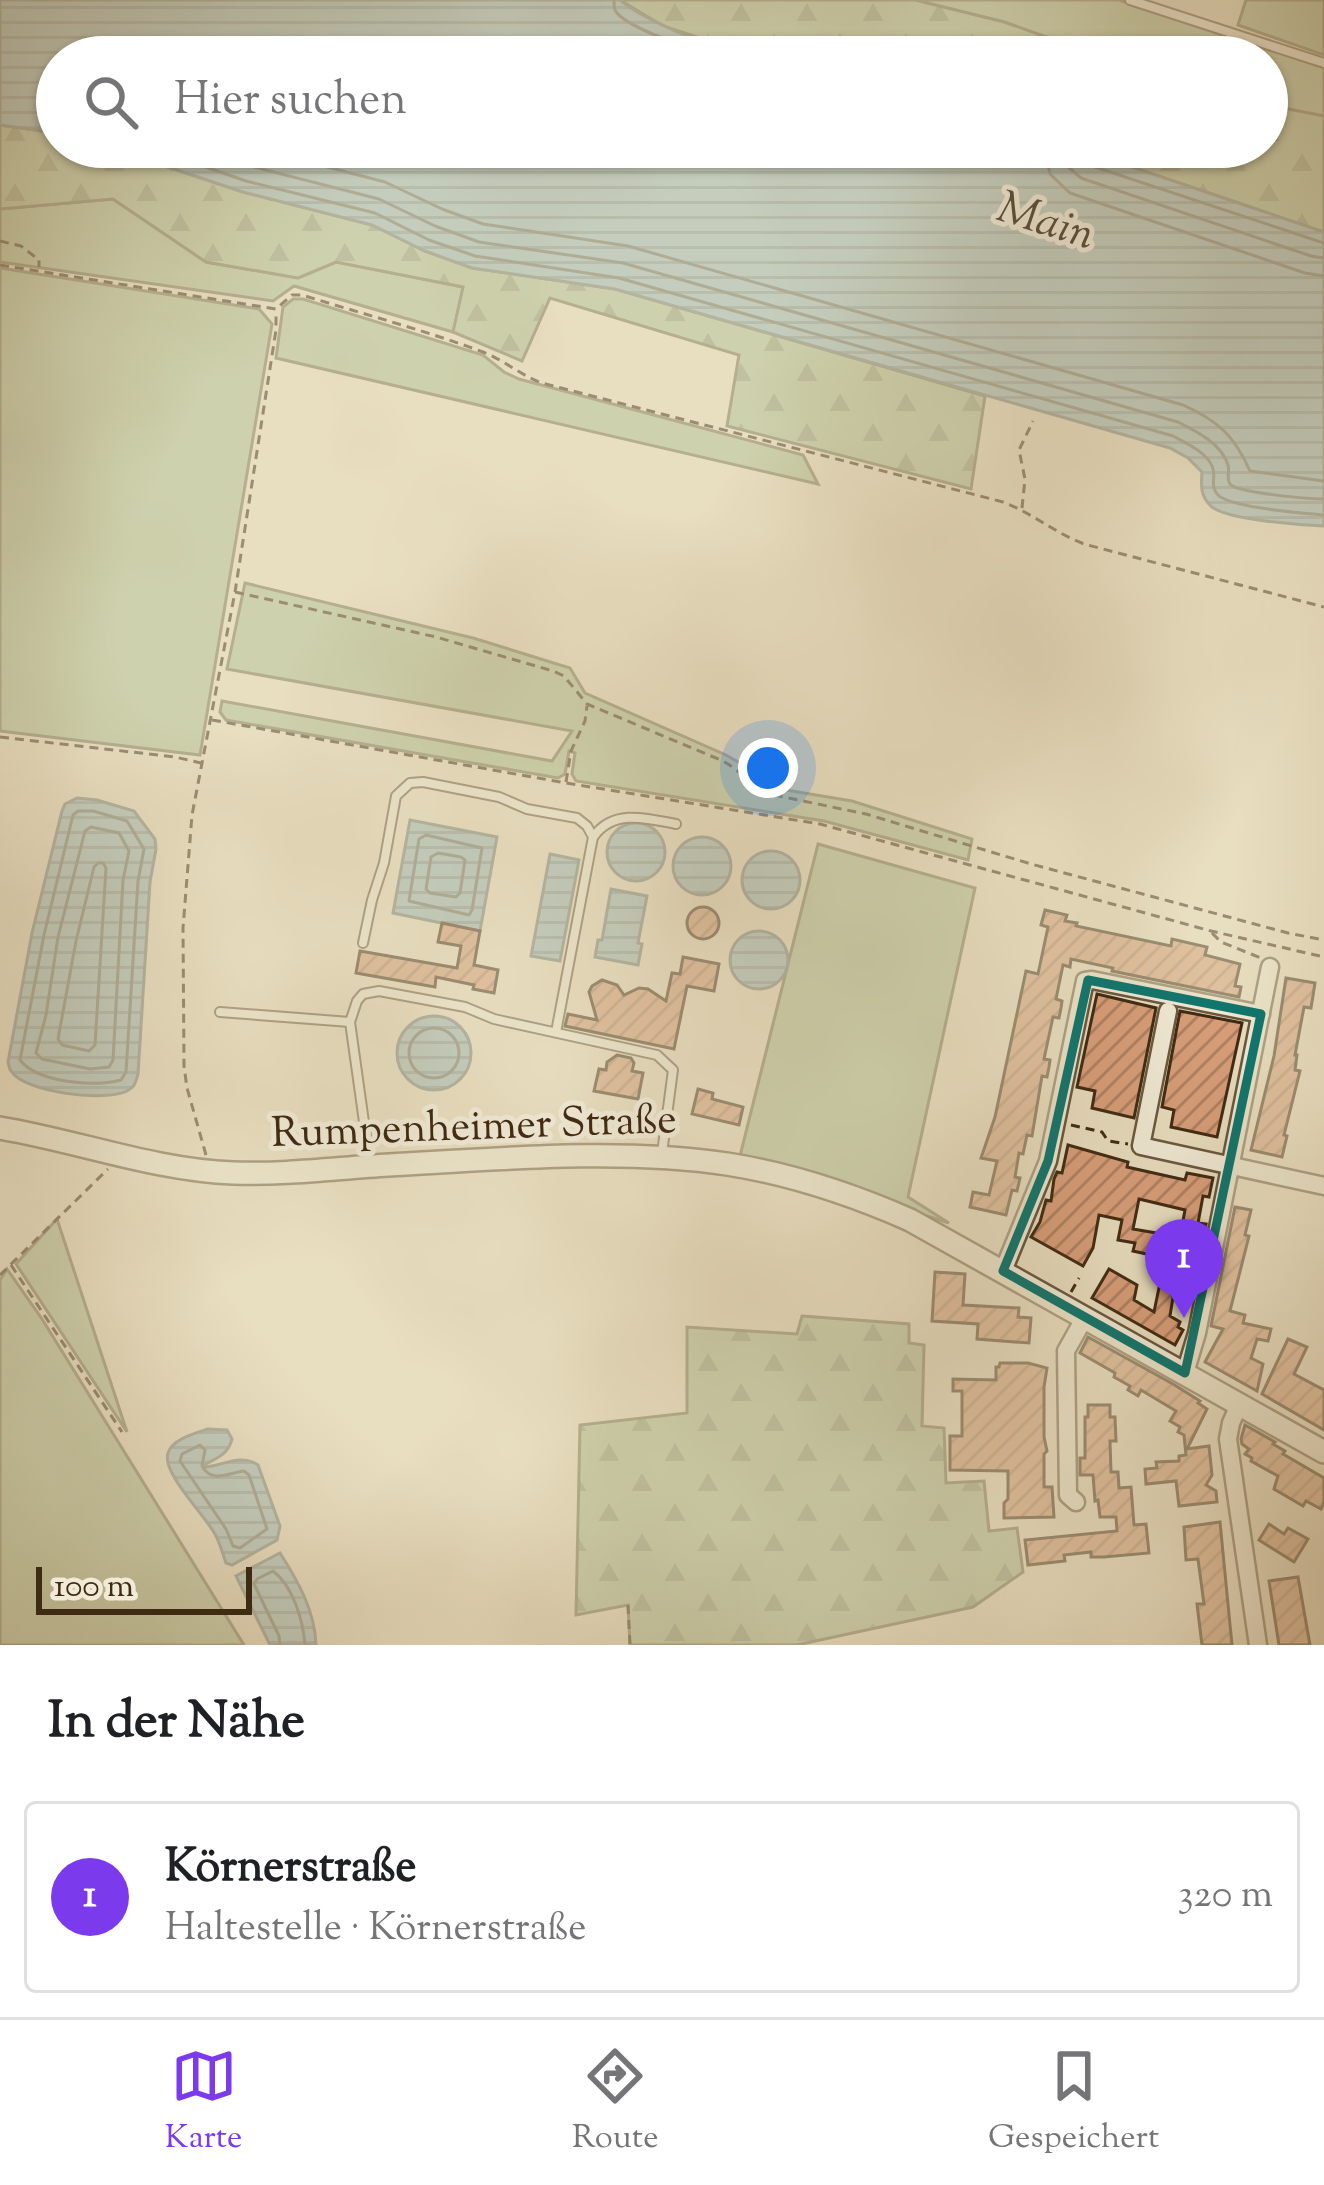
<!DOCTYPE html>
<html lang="de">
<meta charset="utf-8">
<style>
:root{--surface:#fff;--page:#f2f2f2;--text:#202124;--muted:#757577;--line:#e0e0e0;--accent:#7c3aed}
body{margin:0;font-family:"Sorts Mill Goudy",serif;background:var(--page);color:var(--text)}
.scale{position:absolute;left:36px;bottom:30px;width:216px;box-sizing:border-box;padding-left:12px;border:6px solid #3f2a12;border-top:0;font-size:33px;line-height:42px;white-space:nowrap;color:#3f2a12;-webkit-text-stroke:9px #f0ead6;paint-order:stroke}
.you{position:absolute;left:768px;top:768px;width:42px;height:42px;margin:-30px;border:9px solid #fff;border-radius:50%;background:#1a73e8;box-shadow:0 0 0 18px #1a73e833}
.badge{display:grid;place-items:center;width:78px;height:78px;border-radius:50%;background:var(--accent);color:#fff;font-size:39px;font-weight:700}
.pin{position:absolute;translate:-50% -99px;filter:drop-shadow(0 3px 6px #0008)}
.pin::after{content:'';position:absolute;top:63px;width:42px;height:36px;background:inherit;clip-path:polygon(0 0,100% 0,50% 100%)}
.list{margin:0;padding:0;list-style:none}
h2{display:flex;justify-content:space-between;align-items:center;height:156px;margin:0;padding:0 48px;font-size:51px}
h2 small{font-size:39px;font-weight:400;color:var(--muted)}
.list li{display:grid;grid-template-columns:78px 1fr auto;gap:36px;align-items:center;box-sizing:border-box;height:192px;margin:0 24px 24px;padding:0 24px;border:3px solid var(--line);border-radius:12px}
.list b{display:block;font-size:45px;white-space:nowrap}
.list p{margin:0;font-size:39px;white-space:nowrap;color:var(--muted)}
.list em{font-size:39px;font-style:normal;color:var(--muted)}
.icon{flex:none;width:66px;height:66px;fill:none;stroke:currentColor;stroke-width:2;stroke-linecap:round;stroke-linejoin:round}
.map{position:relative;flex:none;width:1324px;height:1645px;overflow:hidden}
.search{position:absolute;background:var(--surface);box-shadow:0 3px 9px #0004;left:36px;right:36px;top:36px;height:132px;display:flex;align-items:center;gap:30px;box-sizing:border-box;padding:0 42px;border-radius:66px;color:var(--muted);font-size:45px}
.sheet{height:372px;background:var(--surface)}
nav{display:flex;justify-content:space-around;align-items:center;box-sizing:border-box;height:168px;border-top:3px solid var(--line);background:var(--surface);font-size:33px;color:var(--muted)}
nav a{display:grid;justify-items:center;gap:6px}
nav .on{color:var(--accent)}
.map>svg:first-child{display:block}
</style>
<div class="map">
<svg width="1324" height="1645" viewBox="0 0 1324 1645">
<defs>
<pattern id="forest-firs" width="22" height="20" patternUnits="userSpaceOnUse" patternTransform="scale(3)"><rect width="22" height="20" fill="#b0c297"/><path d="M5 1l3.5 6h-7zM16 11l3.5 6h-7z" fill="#919e7a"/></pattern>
<pattern id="water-rules" width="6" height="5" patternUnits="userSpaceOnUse" patternTransform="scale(3)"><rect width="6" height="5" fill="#9bbabc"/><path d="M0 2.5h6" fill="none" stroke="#809797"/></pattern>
<pattern id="building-hatch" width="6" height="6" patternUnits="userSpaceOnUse" patternTransform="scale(3)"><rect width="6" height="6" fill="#d79e79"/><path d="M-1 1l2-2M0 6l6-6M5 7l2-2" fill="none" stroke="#b08162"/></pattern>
</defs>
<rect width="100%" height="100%" fill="#e8dec0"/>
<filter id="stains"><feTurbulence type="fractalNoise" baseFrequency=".00167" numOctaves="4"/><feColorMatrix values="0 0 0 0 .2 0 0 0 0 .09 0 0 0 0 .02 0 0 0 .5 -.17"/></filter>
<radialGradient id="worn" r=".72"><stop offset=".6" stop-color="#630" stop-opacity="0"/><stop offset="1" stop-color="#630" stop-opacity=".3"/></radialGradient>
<!-- grass -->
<g fill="#b0c297" stroke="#787654" stroke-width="3">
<path d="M915,0H1119L1324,67V116L1267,105V57H1103L1004,22Z"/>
<path d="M1246,0H1324V55L1238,25Z"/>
<path d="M113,199L206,262L298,278L336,262L464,287L453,332L294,286L273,301L0,262V209Z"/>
<path d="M0,268L259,309L272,324L200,755L0,731Z"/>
<path d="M293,299H303L483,355L504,372L519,379L803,455L818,484L276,358L283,307Z"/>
<path d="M245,583L473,638L570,668L585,693L726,755L786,790L852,801L972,839L968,860L824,821L576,781L572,774L575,753L569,751L565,774L558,778L226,720L220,712L222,701L552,761L572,731L227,669Z"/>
<path d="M818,844L975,888L908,1197L949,1223L740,1156Z"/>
<path d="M57,1219L127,1432L16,1264Z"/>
<path d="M7,1269L42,1319L244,1645H0V1280Z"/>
</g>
<!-- forest -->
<g fill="url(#forest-firs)" stroke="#787654" stroke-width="3">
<path d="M620,0H915L1004,22L1103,57H825L802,39L762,54H749L663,26Z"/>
<path d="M1267,105L1324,116V232L1073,147H1267Z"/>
<path d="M0,125L56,133L57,147H108L243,192L372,225L425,251L472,268L615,289L985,396L971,489L727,426L739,355L550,298L522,361L453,332L463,287L336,262L298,278L206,262L113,199L0,209Z"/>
<path d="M802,1316L909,1324V1343L924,1345L922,1426L944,1428L946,1483L984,1481L989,1531L1017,1528L1023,1572L973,1607L797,1645H630L628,1605L576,1615L580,1425L687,1413V1327L797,1334Z"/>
</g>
<!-- water -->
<g fill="url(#water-rules)" stroke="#768078" stroke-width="3">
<path d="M0,0H620C646,21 722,54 755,54C775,54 792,40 812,39L825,57H57V133L0,125Z"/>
<path d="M108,147H1073L1324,232V526C1300,525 1229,520 1212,507C1200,497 1201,485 1202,472L1188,458L1170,448L615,289L472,268L425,251L372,225L243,192Z"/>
<path d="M77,798L97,800L134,811L155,839L156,849L150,882L138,1074C135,1083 136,1086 127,1091C105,1102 25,1093 11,1071C9,1069 9,1065 8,1062L32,933L62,811L65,804Z"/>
<path d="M410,820L497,837L480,931L393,913Z"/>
<circle cx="636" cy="852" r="29"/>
<circle cx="702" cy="866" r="29"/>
<circle cx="771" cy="880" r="29"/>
<path d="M550,854L579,860L560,961L531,956Z"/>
<path d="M611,889L647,896L638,943L642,944L638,965L595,957L598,940H602Z"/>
<circle cx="759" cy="960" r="29"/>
<circle cx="434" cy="1053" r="37"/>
<path d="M208,1429L227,1430L232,1439C228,1454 219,1457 206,1464L205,1467C222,1466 241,1453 258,1465L280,1526L277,1540L232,1565L226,1563C223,1554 220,1544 216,1536C207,1517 161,1473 168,1453C172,1439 196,1433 208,1429Z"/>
<path d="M280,1553C298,1581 315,1611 316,1645H270L236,1576Z"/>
</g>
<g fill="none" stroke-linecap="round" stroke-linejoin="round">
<!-- shore -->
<g stroke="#6d7267" stroke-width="3">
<path d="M614,0C614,3 614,7 615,10C624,28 695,50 716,57"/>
<path d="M148,147L246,181L375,213L429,240L475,256L619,278L1173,436C1186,443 1206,452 1212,466C1217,476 1209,486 1218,495C1231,508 1303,513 1324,515"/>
<path d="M194,147L250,166L379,199L435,226L479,242L623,263L1178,422C1196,431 1222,444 1228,465C1230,471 1226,479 1230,484C1237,493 1310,499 1324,499"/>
<path d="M250,147L385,182L442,209L483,224L628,246L1183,405C1219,421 1235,437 1250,471L1324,481"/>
<path d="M1044,147L1050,174L1070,193L1305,273L1324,276"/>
<path d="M1062,147L1066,165L1081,178L1311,256L1324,258"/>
<path d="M1077,147L1079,157L1086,164L1324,243"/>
<path d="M78,811H93L127,821L144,849L138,881L126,1072L121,1080C94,1087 38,1083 20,1060L44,935L73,815Z"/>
<path d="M91,827L119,833L129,851L123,880L113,1060L109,1067L90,1069L42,1059L36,1053L46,1015L58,937L85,831Z"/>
<path d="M426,835L482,848L472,910L469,915L409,901L419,839Z"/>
<path d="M438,853L461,857L465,860L460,893L456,897L430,893L426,889L431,857Z"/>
<path d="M98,863H103L106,868L95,1045L89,1051L62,1045L58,1039L76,941L94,867Z"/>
<circle cx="434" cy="1053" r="25"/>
<path d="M200,1445L205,1450L202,1466C212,1484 228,1473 244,1471L249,1475L267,1529L240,1548L233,1546L226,1529L180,1461L182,1454Z"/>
<path d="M280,1645L279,1636L254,1584L257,1579L273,1571C293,1586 303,1620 305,1645"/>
</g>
</g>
<!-- building -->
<g fill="url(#building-hatch)" stroke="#3f2a12" stroke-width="3" fill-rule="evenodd">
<circle cx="703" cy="923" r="16"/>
<path d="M1045,910L1067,915L1065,921L1077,923L1076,926L1171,946L1172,939L1207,947L1205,955L1240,964L1235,986L1241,987L1239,997L1112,971L1113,968L1071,959L1070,967L1063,965L1056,999L1062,1001L1061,1008L1059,1018L1053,1017L1044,1059L1050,1060L1049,1067L1047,1077L1042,1076L1032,1136L1027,1135L1023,1154L1019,1153L1015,1177L1020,1178L1017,1191L1012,1190L1006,1215L970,1207L973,1192L989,1195L997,1161L981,1158L995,1117L1026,971L1038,974L1048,927L1041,925Z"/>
<path d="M442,923L480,931L474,965L498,970L494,993L473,989L474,985L436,977L435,987L356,973L360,951L457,968L461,946L438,942Z"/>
<path d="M683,957L719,964L714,991L687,986L674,1049L565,1026L568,1014L597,1020L589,992L592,986L602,980L617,985L624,995L639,988L648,989L666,1001L672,973L680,974Z"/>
<path d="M1286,978L1315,983L1311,1008L1304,1007L1295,1055H1297L1295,1070L1300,1071L1284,1135L1287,1136L1282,1157L1251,1150L1274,1056Z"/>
<path d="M1097,994L1156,1008L1134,1118L1092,1108L1095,1091L1077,1087Z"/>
<path d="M1180,1011L1242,1023L1217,1137L1171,1127L1174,1110L1162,1107Z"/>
<path d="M617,1055L631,1058L634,1063L632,1071L643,1073L638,1099L594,1091L599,1069L606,1070L607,1062Z"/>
<path d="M698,1089L713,1093L712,1099L743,1107L739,1125L692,1114Z"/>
<path d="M1068,1145L1128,1162L1127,1167L1185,1180L1187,1173L1213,1178L1209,1197L1203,1196L1198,1223L1206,1224L1193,1286L1180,1283L1178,1292L1174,1291L1170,1316L1180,1322L1178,1327L1183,1330L1175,1345L1092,1298L1109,1269L1137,1285L1134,1300L1154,1312L1160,1283L1168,1284L1174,1260L1133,1251L1135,1243L1118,1240L1122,1220L1099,1215L1093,1248L1083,1266L1031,1237L1040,1222L1046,1200L1051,1201L1054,1179L1057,1172L1062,1173ZM1139,1199L1185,1210L1180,1237L1133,1229Z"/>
<path d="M1235,1207L1251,1210L1245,1235L1249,1236L1230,1311L1245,1315L1243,1323L1271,1329L1268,1341L1257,1339L1251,1358L1263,1364L1257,1391L1205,1362L1223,1329L1211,1326Z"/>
<path d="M935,1272L965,1274L963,1305L1019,1308L1018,1317L1031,1318L1029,1343L977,1339L978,1324L932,1321Z"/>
<path d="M1088,1337L1173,1384L1200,1401L1198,1403L1207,1409L1187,1449L1209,1446L1212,1475L1206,1485L1216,1491L1217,1502L1179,1506L1176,1481L1146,1484L1145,1469L1157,1468L1156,1462L1179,1461V1456L1186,1455L1184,1435L1178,1432L1180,1427L1170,1421L1176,1411L1141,1390L1138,1396L1128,1390L1130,1386L1114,1377L1115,1373L1080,1353Z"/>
<path d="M1288,1339L1307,1347L1294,1374L1324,1390V1430L1262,1394Z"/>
<path d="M1000,1363H1028L1047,1368L1044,1387V1437L1047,1451L1044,1454V1487H1052L1054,1517L1004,1518V1503L1008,1499V1471L950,1470V1436H962V1391H953V1379L996,1380V1367H999Z"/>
<path d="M1088,1405H1110V1417H1115L1116,1441H1110L1111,1472H1118L1119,1488L1131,1487L1134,1525L1146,1524L1149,1553L1104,1557H1091V1552L1064,1555L1065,1561L1028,1565L1025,1540L1117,1531L1116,1517H1100L1098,1500L1095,1501L1093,1475H1080V1458H1085V1417H1088Z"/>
<path d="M1245,1425L1275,1442L1273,1444L1285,1451L1283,1454L1324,1478V1503L1321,1509L1306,1501L1303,1506L1274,1489L1278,1476L1251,1461L1252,1458L1245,1454L1249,1449L1242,1444L1241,1439Z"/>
<path d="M1220,1522L1232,1645H1202L1197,1604H1204L1198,1559L1186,1560L1184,1527Z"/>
<path d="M1269,1524L1284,1534L1288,1528L1308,1539L1294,1562L1259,1540Z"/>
<path d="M1298,1577L1310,1645H1279L1269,1581Z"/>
</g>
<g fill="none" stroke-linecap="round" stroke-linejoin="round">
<defs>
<g id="service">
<path d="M1130,0L1324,63"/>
<path d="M594,836C614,809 646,818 676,824"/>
<path d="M363,943L372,900L384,863L396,796L410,783L423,782L499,797L527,809L577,818L587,826L593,837L556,1032"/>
<path d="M220,1012L350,1022"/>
<path d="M370,1165L350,1022L357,1001L363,994L379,991L465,1007L494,1019L657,1055L673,1070L662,1153"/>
</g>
<g id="minor">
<path d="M1168,1011L1141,1146L1324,1186"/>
<path d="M1003,1271L1048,1161L1085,981L1092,980L1261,1014"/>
<path d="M1185,1373L1197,1333L1270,967"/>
<path d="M1239,1405L1231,1423L1228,1439L1258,1645"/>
<path d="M1076,1502L1068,1495L1066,1351L1085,1317"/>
</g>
<path id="tertiary" d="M0,1128C78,1141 154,1170 233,1173C285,1175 337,1168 389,1165C496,1159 622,1148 727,1164C791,1174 851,1194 910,1220L1324,1452"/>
</defs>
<!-- service casing -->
<use href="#service" stroke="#69573e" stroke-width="12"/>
<!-- minor casing -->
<use href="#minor" stroke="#69573e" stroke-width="21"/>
<!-- tertiary casing -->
<use href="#tertiary" stroke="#69573e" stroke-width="26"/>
<!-- path -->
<g stroke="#3f2a12" stroke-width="3" stroke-dasharray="9 6" stroke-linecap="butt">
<path d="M0,241L21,246L39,260V267"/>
<path d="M0,265L276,309L292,295H302C363,314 424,330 483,352C504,360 520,375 542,383L1003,502C1032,513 1055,533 1084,544L1324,607"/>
<path d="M1022,508L1025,479L1019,450L1033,421"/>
<path d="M235,592L436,637L553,671L564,676L587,704L723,761C741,771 755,789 774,795L866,814L1031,864L1288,933L1324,940"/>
<path d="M212,720L566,783L820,824L1211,931L1324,957"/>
<path d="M0,737L175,757L201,763"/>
<path d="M566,782L571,751L585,721L587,706"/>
<path d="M1212,933L1221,942L1261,958"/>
<path d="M1071,1125L1102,1132L1108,1141L1128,1144"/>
<path d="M206,1155L187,1088L184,1066L183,928L192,815L235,592L276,330V311"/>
<path d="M11,1265L122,1432"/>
<path d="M0,1275L108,1169"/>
<path d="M1071,1292L1079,1278"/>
<path d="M628,1605L630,1645"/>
</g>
<!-- service -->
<use href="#service" stroke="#f0ead6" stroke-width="8"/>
<!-- minor -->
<use href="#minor" stroke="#f0ead6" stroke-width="16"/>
<!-- tertiary -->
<use href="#tertiary" stroke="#f0ead6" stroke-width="21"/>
</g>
<!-- marked area -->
<path d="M0 0H1324V1645H0ZM1088,980L1261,1014L1185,1373L1003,1271L1048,1161Z" fill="#e8dec0" fill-opacity=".55" fill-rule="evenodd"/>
<path fill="none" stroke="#0f766e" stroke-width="9" stroke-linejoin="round" d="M1088,980L1261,1014L1185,1373L1003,1271L1048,1161Z"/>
<g text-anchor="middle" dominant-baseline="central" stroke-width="10" stroke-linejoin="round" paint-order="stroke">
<!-- street labels -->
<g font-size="42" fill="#3f2a12" stroke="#f0ead6">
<text transform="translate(474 1129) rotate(-2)">Rumpenheimer Straße</text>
</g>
<!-- water labels -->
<g font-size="45" font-style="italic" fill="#564e3c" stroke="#f0ead6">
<text transform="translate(1045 224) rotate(18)">Main</text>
</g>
</g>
<rect width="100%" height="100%" filter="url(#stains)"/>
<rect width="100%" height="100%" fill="url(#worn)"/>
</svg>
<div class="scale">100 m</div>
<div class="you"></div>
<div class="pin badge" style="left:1184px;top:1318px">1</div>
<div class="search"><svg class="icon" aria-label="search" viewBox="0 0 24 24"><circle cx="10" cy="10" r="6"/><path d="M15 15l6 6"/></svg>Hier suchen</div>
</div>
<section class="sheet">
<h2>In der Nähe<small></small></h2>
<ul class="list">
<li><span class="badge">1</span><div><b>Körnerstraße</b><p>Haltestelle · Körnerstraße</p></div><em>320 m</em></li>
</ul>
</section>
<nav>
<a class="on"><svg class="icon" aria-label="map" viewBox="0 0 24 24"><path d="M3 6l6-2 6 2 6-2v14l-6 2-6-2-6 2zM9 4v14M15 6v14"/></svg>Karte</a>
<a><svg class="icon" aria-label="directions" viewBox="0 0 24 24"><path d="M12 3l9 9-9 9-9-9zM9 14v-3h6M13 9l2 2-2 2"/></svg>Route</a>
<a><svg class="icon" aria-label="saved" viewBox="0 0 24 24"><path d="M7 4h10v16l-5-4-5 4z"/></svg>Gespeichert</a>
</nav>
